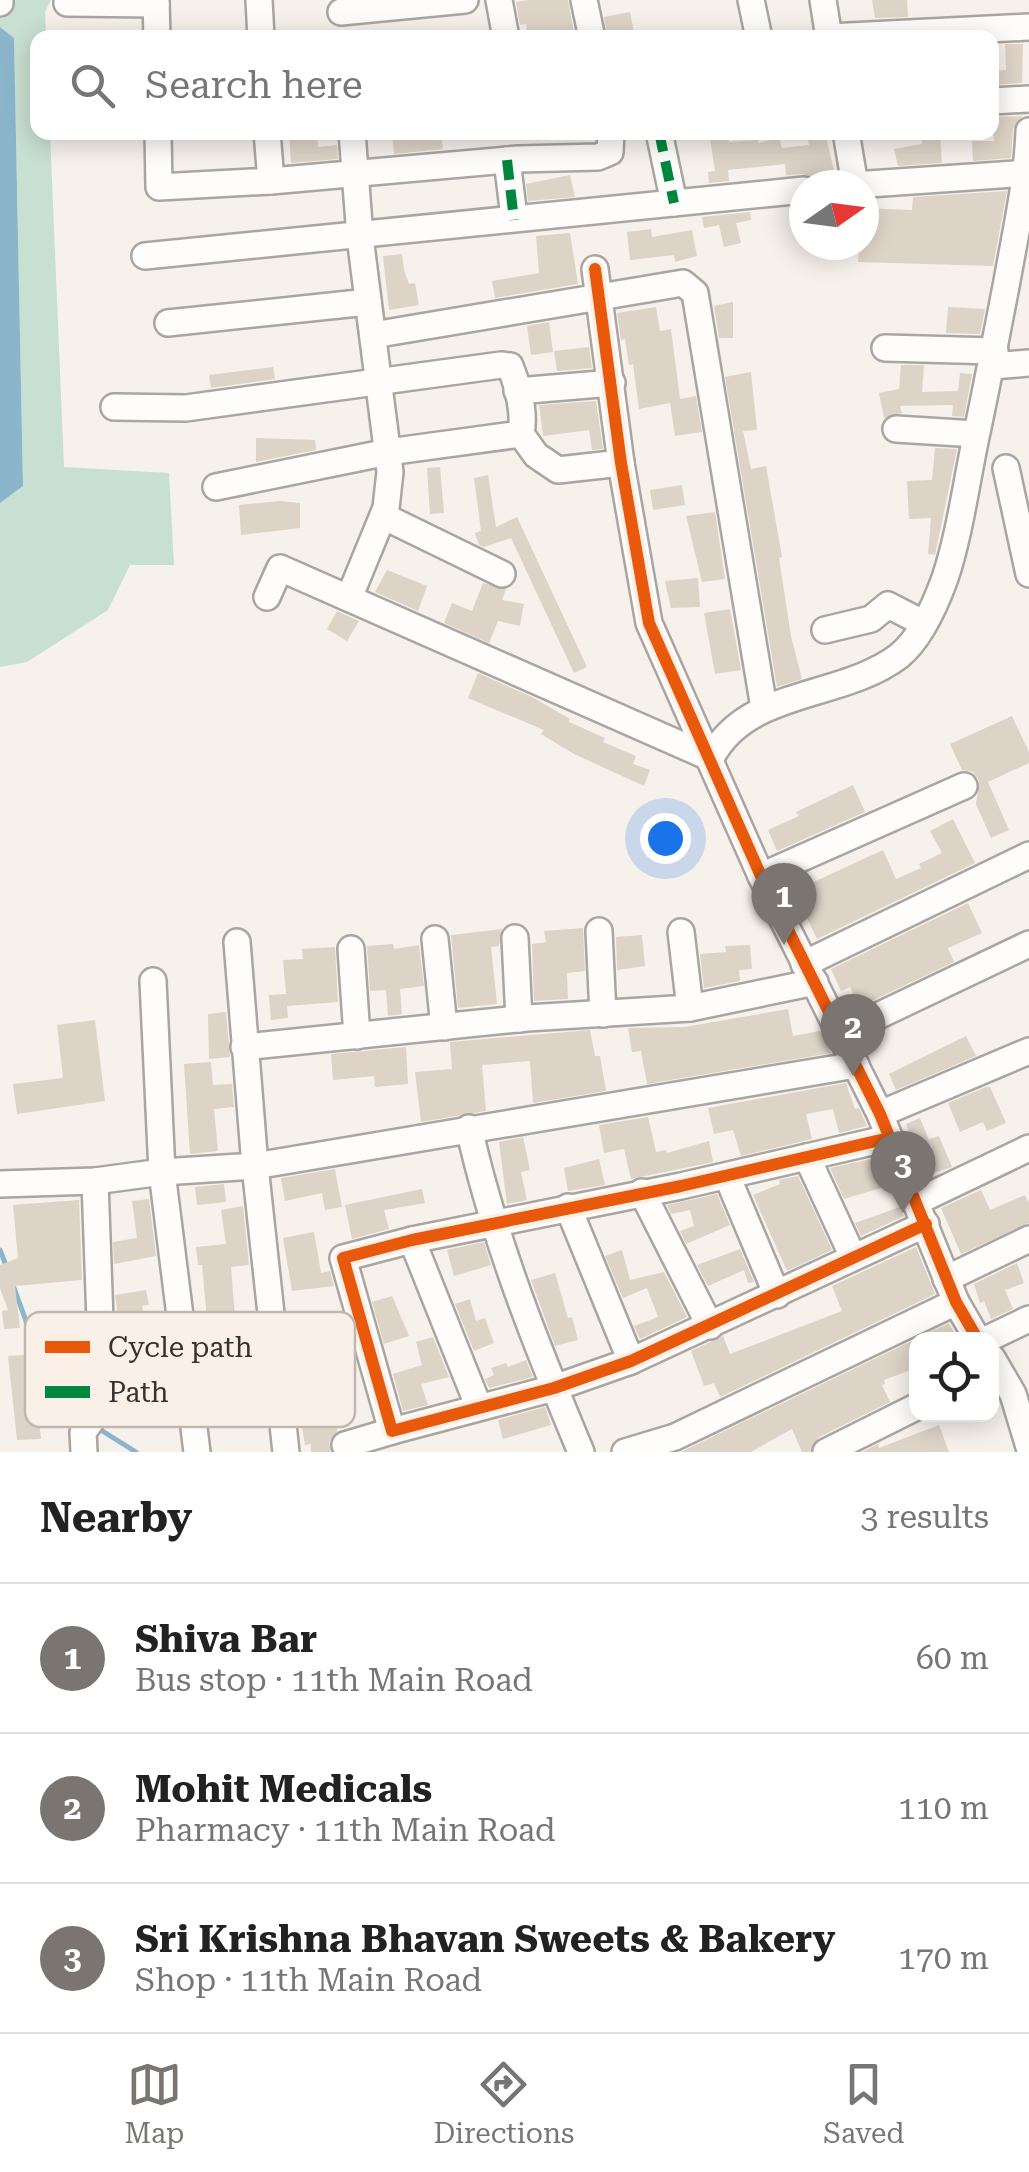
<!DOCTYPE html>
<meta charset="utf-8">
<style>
:root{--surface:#fff;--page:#f6f6f6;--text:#222;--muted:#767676;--line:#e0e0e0;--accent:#7a7571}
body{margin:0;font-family:"Roboto Serif",serif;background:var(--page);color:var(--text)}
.controls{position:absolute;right:30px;bottom:30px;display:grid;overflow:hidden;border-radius:20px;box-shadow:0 5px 25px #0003}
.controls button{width:90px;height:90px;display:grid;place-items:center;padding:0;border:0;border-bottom:2px solid var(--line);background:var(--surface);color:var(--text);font:50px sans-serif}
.compass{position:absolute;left:789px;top:170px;width:90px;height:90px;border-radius:50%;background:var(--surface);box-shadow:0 5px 25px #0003;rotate:76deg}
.you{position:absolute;left:665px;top:838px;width:35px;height:35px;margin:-25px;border:8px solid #fff;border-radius:50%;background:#1a73e8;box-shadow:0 0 0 15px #1a73e833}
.badge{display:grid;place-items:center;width:65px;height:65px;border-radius:50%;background:var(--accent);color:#fff;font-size:32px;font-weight:700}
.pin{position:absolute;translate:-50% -82px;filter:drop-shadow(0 2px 5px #0008)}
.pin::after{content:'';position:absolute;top:52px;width:35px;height:30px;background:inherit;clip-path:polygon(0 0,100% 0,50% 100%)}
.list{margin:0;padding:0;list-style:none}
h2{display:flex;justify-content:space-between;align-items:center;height:130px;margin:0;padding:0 40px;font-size:42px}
h2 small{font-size:32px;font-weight:400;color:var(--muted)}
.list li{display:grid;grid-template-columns:65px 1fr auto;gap:30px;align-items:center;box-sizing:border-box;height:150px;padding:0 40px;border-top:2px solid var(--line)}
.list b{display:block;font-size:38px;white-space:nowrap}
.list p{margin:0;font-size:32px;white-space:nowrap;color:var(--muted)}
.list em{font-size:32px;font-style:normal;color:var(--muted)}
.icon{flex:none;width:55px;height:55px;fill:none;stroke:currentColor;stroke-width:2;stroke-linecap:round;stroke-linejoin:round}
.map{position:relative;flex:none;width:1029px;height:1452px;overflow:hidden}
.search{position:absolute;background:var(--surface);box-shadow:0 5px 25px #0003;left:30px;right:30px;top:30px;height:110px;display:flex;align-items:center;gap:25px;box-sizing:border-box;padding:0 35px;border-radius:20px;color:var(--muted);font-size:38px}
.sheet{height:580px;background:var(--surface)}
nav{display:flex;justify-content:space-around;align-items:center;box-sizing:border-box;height:140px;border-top:2px solid var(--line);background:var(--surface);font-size:28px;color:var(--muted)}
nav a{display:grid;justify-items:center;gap:5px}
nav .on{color:var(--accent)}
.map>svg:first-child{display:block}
</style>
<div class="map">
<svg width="1029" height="1452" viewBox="0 0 1029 1452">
<rect width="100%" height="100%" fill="#f7f1ec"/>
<!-- green -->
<path fill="#c8e0d1" d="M0,0H51L45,12L46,37L38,38V132L50,133L64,467L169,473L174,565H130L108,610L27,662L0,667V503L23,486L14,38L0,27Z"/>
<!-- water -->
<path fill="#8bb5cb" d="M0,27L14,38L23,486L0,503Z"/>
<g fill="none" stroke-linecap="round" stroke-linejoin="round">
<!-- stream -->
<g stroke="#8bb5cb" stroke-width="5">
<path d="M0,1250L7,1268"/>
<path d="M14,1288L26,1321L34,1368L66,1409L82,1419"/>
<path d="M96,1427L136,1452"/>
</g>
</g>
<!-- building -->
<g fill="#ddd3c7">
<path d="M529,0H568L575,38H528L526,24L520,25L516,2Z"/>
<path d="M872,0H907L908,17L875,18Z"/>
<path d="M630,12L635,38H608L604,17Z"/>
<path d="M1005,44H1023L1022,83L992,85V71L1006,70Z"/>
<path d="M1022,116L1013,129L1011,158L973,161L972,141H994L992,117Z"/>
<path d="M289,132H317L318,147L337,145L338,159L291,163Z"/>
<path d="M441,132L443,149L394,154L392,133Z"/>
<path d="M709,132H728L729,142L758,140V143L779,138L782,148L809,145L806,132H825L835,175L815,178L803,174L786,175L785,164L728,170L729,181L709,183L708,172L715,171Z"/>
<path d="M921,132H940L942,163L898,166L894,149L922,144Z"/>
<path d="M570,175L575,197L528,201L526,184Z"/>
<path d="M1007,191L993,266L858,262L859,245H864V208L912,210L913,197Z"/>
<path d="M750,212L751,220L736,223L741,243L724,247L719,225L704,228L702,217Z"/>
<path d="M651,229L652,237L692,230L697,256L675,262L674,255L630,260L627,232Z"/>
<path d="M570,233L578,284L495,298L492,281L539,273L536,236Z"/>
<path d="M402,254L404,270L409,284L415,283L419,305L389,310L383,256Z"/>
<path d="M733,302V338H719L714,306Z"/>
<path d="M656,307L660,331L671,329L680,399L696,396L702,432L675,436L670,403L639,409L633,364L629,365L625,339L621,340L617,313Z"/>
<path d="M948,307L985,309L980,334L946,333Z"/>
<path d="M549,322L553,352L531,355L527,326Z"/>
<path d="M589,347L592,368L557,371L554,351Z"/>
<path d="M901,365H924L922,392L958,391L960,373L972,374L964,417L952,416L953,405L900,406L902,413L884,418L879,393L899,389Z"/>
<path d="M273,367L275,379L211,388L209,375Z"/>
<path d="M751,372L757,430L743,431L751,469L766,466L782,557L779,558L791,636L802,679L777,687L725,377Z"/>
<path d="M596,401L603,449L592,450L589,430L543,436L539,405Z"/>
<path d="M256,438L315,440L316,450L256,462Z"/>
<path d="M935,448L957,449L935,555L928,554L931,518L909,519L907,481L932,480Z"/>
<path d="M440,467L444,513L430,514L427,468Z"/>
<path d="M488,475L496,527L517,517L587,667L574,673L511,538L484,547L479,545L475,533L481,531L474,478Z"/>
<path d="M682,485L685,505L653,510L650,490Z"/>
<path d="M280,501L300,503V528L241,535L239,505Z"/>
<path d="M715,512L725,579L702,582L686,516Z"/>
<path d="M387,570L427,586L418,611L375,592Z"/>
<path d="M698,578L700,607L671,608L665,581Z"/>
<path d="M483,583L506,589L502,600L524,604L520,626L498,621L489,643L444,623L452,603L472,611Z"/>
<path d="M730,609L741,670L715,674L704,613Z"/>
<path d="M337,611L359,621L347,641L327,629Z"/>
<path d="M478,673L534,698L570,719L569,722L605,738L603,742L636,756L633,764L650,770L644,786L574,754L541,734L544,730L468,698Z"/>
<path d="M1012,716L1029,752V763L988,782L1009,830L991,838L976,804L979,780L973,772L962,770L950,744Z"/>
<path d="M853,785L865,812L777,851L768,830L799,816L796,812Z"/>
<path d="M953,819L975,863L817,939L794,891L883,850L896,879L921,868L919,864L942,853L930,831Z"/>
<path d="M968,903L982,933L948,948L954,962L859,1007L850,987L841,991L831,969Z"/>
<path d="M583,928L585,971L567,973L568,999L534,1001L532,944L546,942L544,931Z"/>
<path d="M502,929L499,946L491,947L497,1004L458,1008L451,935Z"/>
<path d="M642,935L645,966L617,970L616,937Z"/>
<path d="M393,944L394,949L419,945L424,986L400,989L402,1014L388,1016L386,990L370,991L367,946Z"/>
<path d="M750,945L752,969L739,970L740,981L704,988L700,954L726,952L725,946Z"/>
<path d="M335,947L338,1002L287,1006L288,1018L271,1020L269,995L286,994L283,960L303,959L302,949Z"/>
<path d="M788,1009L793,1036L820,1031L831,1053L647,1084L641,1051L632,1052L628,1028L685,1027Z"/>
<path d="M226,1012L230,1057L209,1059L208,1014Z"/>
<path d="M95,1020L105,1101L17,1114L13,1084L63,1078L57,1025Z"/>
<path d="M590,1030L595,1056H600L606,1091L533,1103L530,1061L482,1065L486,1111L421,1122L415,1072L452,1069L450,1042Z"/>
<path d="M966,1036L976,1056L896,1090L889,1074Z"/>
<path d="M406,1047L408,1084L375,1087L374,1076L333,1080L331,1054Z"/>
<path d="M211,1062L213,1085L232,1084L234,1107L214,1109L218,1151L190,1154L184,1064Z"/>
<path d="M846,1083L855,1109L859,1108L867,1126L839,1133L833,1109L806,1114L812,1139L741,1156L733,1130L714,1134L708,1108Z"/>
<path d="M986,1087H990L1006,1123L987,1131L983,1122L960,1132L948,1103Z"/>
<path d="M648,1117L656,1152L666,1150L667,1153L709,1141L713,1162L631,1179L624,1149L604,1153L599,1125Z"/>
<path d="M920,1118L931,1145L929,1139L939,1136L952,1167L931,1174L922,1153L932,1148L931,1145L917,1151L906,1124Z"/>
<path d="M523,1137L530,1170L521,1172L527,1200L507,1204L499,1142Z"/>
<path d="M880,1157L891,1185L844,1199L830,1168Z"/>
<path d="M599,1159L605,1185L568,1191L564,1168Z"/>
<path d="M335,1169L342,1207L325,1210L322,1193L285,1201L281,1178Z"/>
<path d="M798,1176L832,1250L787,1271L753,1195L780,1184L779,1180Z"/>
<path d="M224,1184L226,1202L197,1205L195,1187Z"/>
<path d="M422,1189L425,1203L384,1210L389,1229L352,1239L345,1205Z"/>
<path d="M981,1190L990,1210L1025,1195L1029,1203V1223L961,1254L941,1208Z"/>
<path d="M717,1194L730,1225L686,1244L680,1231L694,1226L690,1210L671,1214L667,1205Z"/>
<path d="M149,1199L156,1256L114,1264L113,1242L137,1238L132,1201Z"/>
<path d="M79,1200L82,1280L15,1286L20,1328L4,1329L2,1311L8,1310L0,1288V1265L18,1258L13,1205Z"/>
<path d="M243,1206L249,1265L231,1267L235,1317L240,1341L257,1339L260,1360L238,1362L240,1378L235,1379L238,1402L215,1405L204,1320H207L202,1265H198L196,1247L226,1244L221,1210Z"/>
<path d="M900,1207L904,1216L861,1236L855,1223Z"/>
<path d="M314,1232L321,1273L330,1271L334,1286L292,1291L283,1238Z"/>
<path d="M484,1242L491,1265L454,1276L447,1250Z"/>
<path d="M916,1247L935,1294L720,1397L714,1383L704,1386L691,1351L723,1336L730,1354L842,1311L832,1286Z"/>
<path d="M740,1249L754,1282L748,1283L744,1270L708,1286L697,1265Z"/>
<path d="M622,1250L630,1280L664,1272L687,1317L640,1339L634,1326L658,1317L647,1288L623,1298L605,1256Z"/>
<path d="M1017,1263L1024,1283L1005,1290L1013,1309L991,1319L984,1301L980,1303L974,1284Z"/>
<path d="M555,1273L568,1318L572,1317L578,1340L555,1346L531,1280Z"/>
<path d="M146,1290L149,1305L142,1306L147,1331L121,1335L115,1295Z"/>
<path d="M392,1296L409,1336L384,1344L372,1302Z"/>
<path d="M470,1299L476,1321L485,1318L494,1343L474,1351L455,1304Z"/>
<path d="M341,1311L348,1344L329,1347L327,1314Z"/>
<path d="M949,1323L958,1340H916V1368L884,1380L885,1384L882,1385L890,1402L819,1437L810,1452H802L792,1429L751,1452H681Z"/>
<path d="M433,1337L449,1377L421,1384L428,1405L403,1411L393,1374L422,1365L416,1342Z"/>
<path d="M24,1355L27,1382H35L41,1439L17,1440L8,1356Z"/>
<path d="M526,1360L533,1377L489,1388L485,1379L494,1375L491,1368L506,1363L508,1367Z"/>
<path d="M545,1407L551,1425L503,1439L498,1420Z"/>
<path d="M336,1422L337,1431L329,1442L331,1452H311V1444L305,1445L302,1428Z"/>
<path d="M939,1425L949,1452H862L878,1444L879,1448Z"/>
</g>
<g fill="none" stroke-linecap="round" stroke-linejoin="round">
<defs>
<g id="minor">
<path d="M156,0L157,38"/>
<path d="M259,0L261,38"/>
<path d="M499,0L506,38"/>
<path d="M584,0L592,38"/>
<path d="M751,0L759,38"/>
<path d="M823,0L829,38"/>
<path d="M0,2V3"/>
<path d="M67,3L156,4"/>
<path d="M341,12L465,0"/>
<path d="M829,37L1029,27"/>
<path d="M992,101L1029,99"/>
<path d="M158,132L159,187L271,181L267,132"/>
<path d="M659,132L674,203"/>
<path d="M846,132L855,185"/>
<path d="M507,160L513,209"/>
<path d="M271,181L518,159L598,157L610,152L611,132"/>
<path d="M854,185L1029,173"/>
<path d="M145,256L804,190"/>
<path d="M595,269L621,463L649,623L761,876L880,1114L956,1302L978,1340"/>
<path d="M168,323L368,302"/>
<path d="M373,335L683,283L695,293L764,708"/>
<path d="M885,348L995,351"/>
<path d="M993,366L1029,363"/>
<path d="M517,391L612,383"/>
<path d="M114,407L186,408L501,365L510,366C518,386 525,413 521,434L536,455L558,470L621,463"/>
<path d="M896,429L976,434"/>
<path d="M1006,468L1029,574"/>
<path d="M216,487L388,452L521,434"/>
<path d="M383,516L502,574"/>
<path d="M267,597L280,568L711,758"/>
<path d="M349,598L386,508L390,472L360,237L352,132"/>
<path d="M825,630L871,619L888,605L923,623"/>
<path d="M711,758C747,688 841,700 899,656C920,639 936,603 945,578C960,533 966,484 976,437C987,385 997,333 1007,281C1016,230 1027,182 1029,131"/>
<path d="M761,876L964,786"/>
<path d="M599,931L603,1014"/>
<path d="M681,932L690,1008"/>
<path d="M515,938L519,1019"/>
<path d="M435,939L444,1027"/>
<path d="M351,949L357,1036"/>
<path d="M804,964L1029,855"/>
<path d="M153,981L162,1172L255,1166L237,942"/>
<path d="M840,1034L1029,944"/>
<path d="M244,1047L527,1018L690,1008L815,982"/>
<path d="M880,1114L1029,1051"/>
<path d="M469,1128C494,1240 537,1347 581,1452"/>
<path d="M889,1138L681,1186L412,1240L343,1258L392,1431L554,1388L631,1361L926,1224"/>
<path d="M807,1157L853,1257"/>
<path d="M727,1176L777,1295"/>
<path d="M0,1184L95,1181L162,1172L197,1452"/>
<path d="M642,1192L710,1326"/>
<path d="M916,1202L1029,1148"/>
<path d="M568,1207L631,1361"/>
<path d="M412,1240L478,1405"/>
<path d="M946,1279L1029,1239"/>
<path d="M985,1340L1029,1319"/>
<path d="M992,1358L1013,1394L1029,1447"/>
<path d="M345,1445L392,1431"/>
<path d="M84,1452L83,1432L103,1405L95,1181"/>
<path d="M286,1452L255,1166L856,1065"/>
<path d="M625,1452L675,1437L956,1302"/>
<path d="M826,1452L916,1407"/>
</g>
</defs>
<!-- minor casing -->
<use href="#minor" stroke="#a9a5a1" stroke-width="30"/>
<!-- minor -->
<use href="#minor" stroke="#fefdfc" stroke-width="25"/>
<!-- quiet -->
<g stroke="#00873e" stroke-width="10" stroke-dasharray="20 10" stroke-linecap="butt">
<path d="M659,132L674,203"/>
<path d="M507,160L514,220"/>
</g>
<defs>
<g id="cycleway">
<path d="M595,269L621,463L649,623L761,876L880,1114L956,1302L978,1340"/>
<path d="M889,1138L681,1186L412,1240L343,1258L392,1431L554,1388L631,1361L926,1224"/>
</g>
</defs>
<!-- cycleway casing -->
<use href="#cycleway" stroke="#fbf0e8" stroke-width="19"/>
<!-- cycleway -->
<use href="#cycleway" stroke="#e8590c" stroke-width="12"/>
</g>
<!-- legend -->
<rect x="25" y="1312" width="330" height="115" rx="15" fill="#fbf0e8" stroke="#c0b7b0" stroke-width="2.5"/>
<rect x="45" y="1341" width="45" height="12" fill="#e8590c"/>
<rect x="45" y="1386" width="45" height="12" fill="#00873e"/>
<g font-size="28" fill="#36322f">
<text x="108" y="1357">Cycle path</text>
<text x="108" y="1402">Path</text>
</g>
</svg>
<div class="controls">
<button><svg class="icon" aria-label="locate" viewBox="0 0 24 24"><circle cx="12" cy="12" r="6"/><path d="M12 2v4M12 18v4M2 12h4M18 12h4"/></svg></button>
</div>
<svg class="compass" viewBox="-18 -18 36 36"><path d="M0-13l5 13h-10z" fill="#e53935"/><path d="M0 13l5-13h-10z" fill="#767676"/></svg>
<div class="you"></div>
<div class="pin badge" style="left:784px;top:945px">1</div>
<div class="pin badge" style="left:853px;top:1076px">2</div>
<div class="pin badge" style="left:903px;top:1213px">3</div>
<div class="search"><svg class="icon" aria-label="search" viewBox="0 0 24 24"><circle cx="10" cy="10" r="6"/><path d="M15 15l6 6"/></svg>Search here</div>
</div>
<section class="sheet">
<h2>Nearby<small>3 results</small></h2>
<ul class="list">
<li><span class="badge">1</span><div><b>Shiva Bar</b><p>Bus stop · 11th Main Road</p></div><em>60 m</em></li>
<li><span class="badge">2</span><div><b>Mohit Medicals</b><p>Pharmacy · 11th Main Road</p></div><em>110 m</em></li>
<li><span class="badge">3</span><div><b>Sri Krishna Bhavan Sweets &amp; Bakery</b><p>Shop · 11th Main Road</p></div><em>170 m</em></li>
</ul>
</section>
<nav>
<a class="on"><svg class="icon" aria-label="map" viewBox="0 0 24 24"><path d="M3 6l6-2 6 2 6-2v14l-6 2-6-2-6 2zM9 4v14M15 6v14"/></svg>Map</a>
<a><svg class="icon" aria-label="directions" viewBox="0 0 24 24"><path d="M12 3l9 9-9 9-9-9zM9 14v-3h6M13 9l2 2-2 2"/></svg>Directions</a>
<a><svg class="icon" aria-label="saved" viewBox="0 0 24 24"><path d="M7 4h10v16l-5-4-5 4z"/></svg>Saved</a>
</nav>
